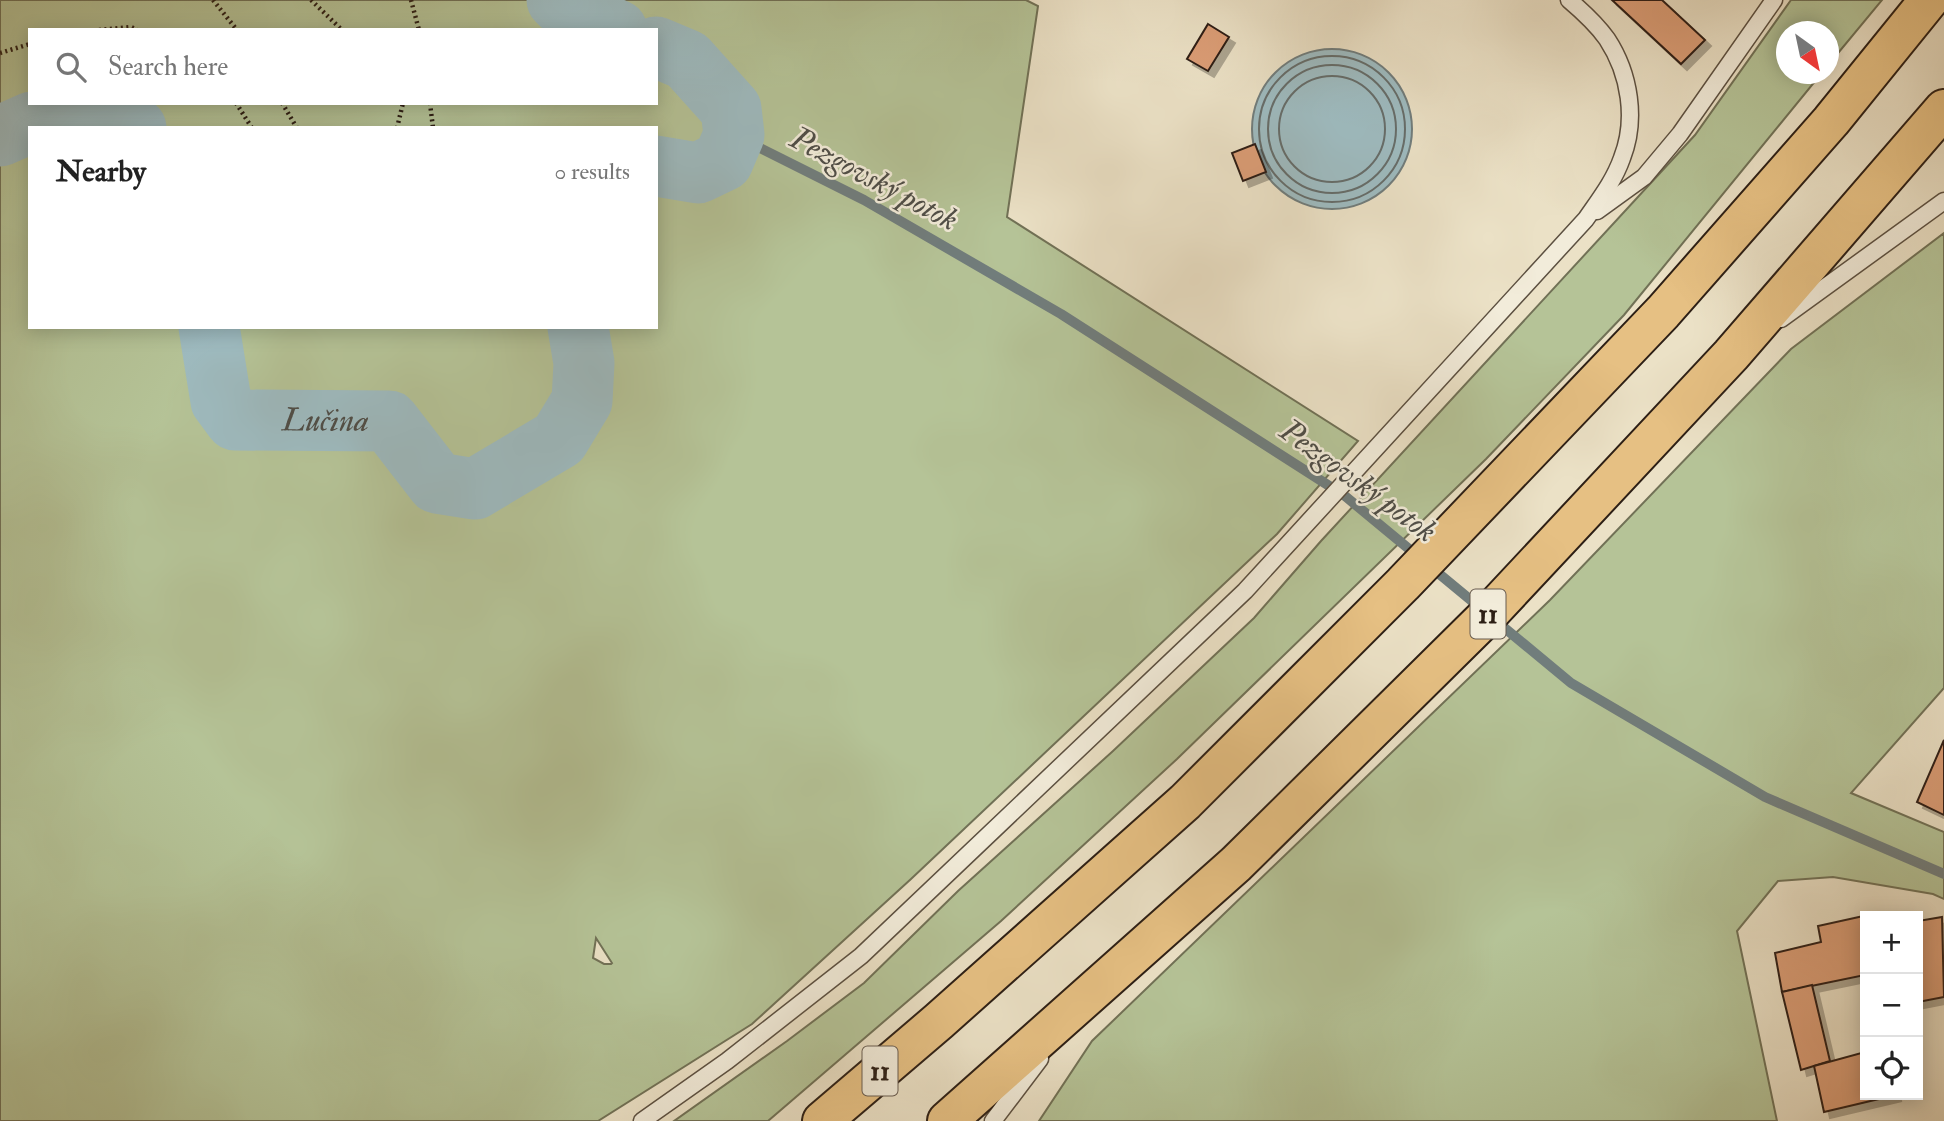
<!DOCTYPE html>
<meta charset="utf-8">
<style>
:root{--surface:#fff;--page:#f6f6f6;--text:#222;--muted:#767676;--line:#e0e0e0}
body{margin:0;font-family:"IM FELL Double Pica",serif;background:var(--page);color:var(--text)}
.controls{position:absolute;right:21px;bottom:21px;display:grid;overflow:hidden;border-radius:0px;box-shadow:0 4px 18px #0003}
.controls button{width:63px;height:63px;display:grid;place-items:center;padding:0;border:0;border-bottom:2px solid var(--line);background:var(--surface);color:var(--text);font:35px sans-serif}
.compass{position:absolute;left:1776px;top:21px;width:63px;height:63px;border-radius:50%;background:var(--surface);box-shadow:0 4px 18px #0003;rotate:147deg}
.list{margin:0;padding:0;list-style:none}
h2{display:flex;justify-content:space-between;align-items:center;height:91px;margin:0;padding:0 28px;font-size:30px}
h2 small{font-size:23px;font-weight:400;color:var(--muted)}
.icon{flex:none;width:38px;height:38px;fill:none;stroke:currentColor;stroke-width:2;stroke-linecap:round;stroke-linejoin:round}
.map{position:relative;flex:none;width:1944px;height:1121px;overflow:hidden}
.search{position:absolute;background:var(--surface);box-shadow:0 4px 18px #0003;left:28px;top:28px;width:630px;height:77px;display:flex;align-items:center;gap:18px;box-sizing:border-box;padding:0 24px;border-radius:0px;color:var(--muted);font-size:26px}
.panel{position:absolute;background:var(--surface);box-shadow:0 4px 18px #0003;left:28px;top:126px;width:630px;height:203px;border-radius:0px}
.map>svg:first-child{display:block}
</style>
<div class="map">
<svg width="1944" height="1121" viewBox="0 0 1944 1121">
<defs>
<filter id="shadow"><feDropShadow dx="6" dy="6" stdDeviation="0" flood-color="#0004"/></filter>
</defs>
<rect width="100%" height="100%" fill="#ebe1c6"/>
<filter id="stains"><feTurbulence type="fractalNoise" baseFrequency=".00286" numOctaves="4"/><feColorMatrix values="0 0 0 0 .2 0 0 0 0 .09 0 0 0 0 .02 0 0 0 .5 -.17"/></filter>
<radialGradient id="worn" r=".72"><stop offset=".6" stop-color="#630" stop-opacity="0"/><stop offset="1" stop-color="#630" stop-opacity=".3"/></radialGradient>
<!-- green -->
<g fill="#b5c397" stroke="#717156" stroke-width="2" fill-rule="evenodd">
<path d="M0,0H1026L1038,6L1007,217L1358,441L1277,534L911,879L752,1024L598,1121H0ZM30,30H656V103H30ZM30,128H656V327H30ZM596,938L612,963L611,964H604L593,958Z"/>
<path d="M1791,0H1882L1829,64L1828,32H1786V74H1821L1624,315L1486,459L1177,759L1001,921L768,1121H674L787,1041L864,983L958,891L1113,751L1254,618L1321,541L1695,135Z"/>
<path d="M1944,233V688L1851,793L1944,832V899L1933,894L1833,877L1778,881L1737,931L1777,1121H1039L1092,1041L1550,600L1791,349Z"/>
</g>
<!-- water -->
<circle fill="#9ebbc0" stroke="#717d7c" stroke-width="2" cx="1332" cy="129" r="80"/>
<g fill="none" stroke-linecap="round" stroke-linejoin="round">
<!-- shore -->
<g stroke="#666d6a" stroke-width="2">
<circle cx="1332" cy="129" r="73"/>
<circle cx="1332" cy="129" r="64"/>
<circle cx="1332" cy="129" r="53"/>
</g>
<!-- stream -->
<path stroke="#717d7c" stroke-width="10" d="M734,135L864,200L1061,314L1345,496L1571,683L1765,797L1944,874"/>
<!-- river -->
<g stroke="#9ebbc0" stroke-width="61">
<path d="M557,0L565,8L617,30"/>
<path d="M656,47L687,60L731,109L734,135L723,161L698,173L656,166"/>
<path d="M0,136L32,122L125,119L136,128"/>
<path id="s1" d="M209,327L221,401L235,420L389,421L437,483L475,489L559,439L582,401L584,363L578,327"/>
</g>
</g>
<!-- building -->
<g fill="#db9d76" stroke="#2d1f15" stroke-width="2" filter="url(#shadow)">
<path d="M1612,0H1662L1705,40L1681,64Z"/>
<path d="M1208,24L1229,37L1208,71L1187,59Z"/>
<path d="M1255,144L1266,172L1243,181L1232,153Z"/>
<path d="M1944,740V815L1917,802Z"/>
<path d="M1868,915L1865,916V975L1782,992L1775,953L1821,942L1818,926Z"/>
<path d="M1942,917L1944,997L1918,1002V921Z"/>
<path d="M1812,985L1830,1061L1801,1070L1782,992Z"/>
<path d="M1865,1052V1095H1896L1824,1112L1814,1066Z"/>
</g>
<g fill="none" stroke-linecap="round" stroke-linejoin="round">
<defs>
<g id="lane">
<path d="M1597,211L1644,177L1680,134L1774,0"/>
<path d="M1781,319L1944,201"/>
<path d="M642,1121L727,1061L861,956L1245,591L1586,219C1599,200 1614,181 1622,158C1637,120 1630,74 1607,39C1597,25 1582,11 1569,0"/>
<path d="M993,1121L1040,1059"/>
</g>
<g id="highway">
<path d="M822,1121L939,1021L1185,802L1403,584L1663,312L1831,121L1929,0"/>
<path d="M947,1121L1236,864L1485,618L1731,355L1944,109"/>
</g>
</defs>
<!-- lane casing -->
<use href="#lane" stroke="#5c5041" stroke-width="19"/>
<!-- highway casing -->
<use href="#highway" stroke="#2d1f15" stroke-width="42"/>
<!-- path -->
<g stroke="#2d1f15" stroke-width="4.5" stroke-dasharray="2 3.5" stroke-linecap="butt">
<path d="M213,0L237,30"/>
<path d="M311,0L342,30"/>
<path d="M411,0L419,30"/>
<path d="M99,30L131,27L137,30"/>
<path d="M0,53L30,44"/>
<path d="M236,103L252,128"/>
<path d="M282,103L297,128"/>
<path d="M430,103L433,128"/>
<path d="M397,128L403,103"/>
</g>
<!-- lane -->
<use href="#lane" stroke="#f2ecda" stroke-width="16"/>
<!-- highway -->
<use href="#highway" stroke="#e6c083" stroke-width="38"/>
</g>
<g text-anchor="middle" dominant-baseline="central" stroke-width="5" stroke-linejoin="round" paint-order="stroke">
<!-- shield labels -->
<g fill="#f2ecda" stroke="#685c50" stroke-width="2">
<rect x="1470.5" y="589.5" width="35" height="49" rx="5"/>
<rect x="862.5" y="1046.5" width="35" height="49" rx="5"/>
</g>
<g font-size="28" font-weight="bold" fill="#2d1f15">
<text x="1488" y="614">11</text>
<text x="880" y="1071">11</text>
</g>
<!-- water labels -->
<g font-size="32" font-style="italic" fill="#4f4e48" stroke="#f2ecda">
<text transform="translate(874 179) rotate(28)">Pezgovský potok</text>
<text stroke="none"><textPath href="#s1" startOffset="189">Lučina</textPath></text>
<text transform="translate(1358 481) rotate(36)">Pezgovský potok</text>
</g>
</g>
<rect width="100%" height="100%" filter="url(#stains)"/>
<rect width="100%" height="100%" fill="url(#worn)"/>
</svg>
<div class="controls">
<button>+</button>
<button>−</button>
<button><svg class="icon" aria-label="locate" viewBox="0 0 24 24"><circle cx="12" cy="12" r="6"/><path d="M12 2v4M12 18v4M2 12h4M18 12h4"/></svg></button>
</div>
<svg class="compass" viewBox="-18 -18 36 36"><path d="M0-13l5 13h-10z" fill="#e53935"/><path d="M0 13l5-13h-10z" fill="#767676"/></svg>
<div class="search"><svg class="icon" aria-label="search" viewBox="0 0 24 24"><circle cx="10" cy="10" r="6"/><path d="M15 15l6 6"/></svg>Search here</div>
<section class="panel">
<h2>Nearby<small>0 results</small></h2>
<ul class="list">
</ul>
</section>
</div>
